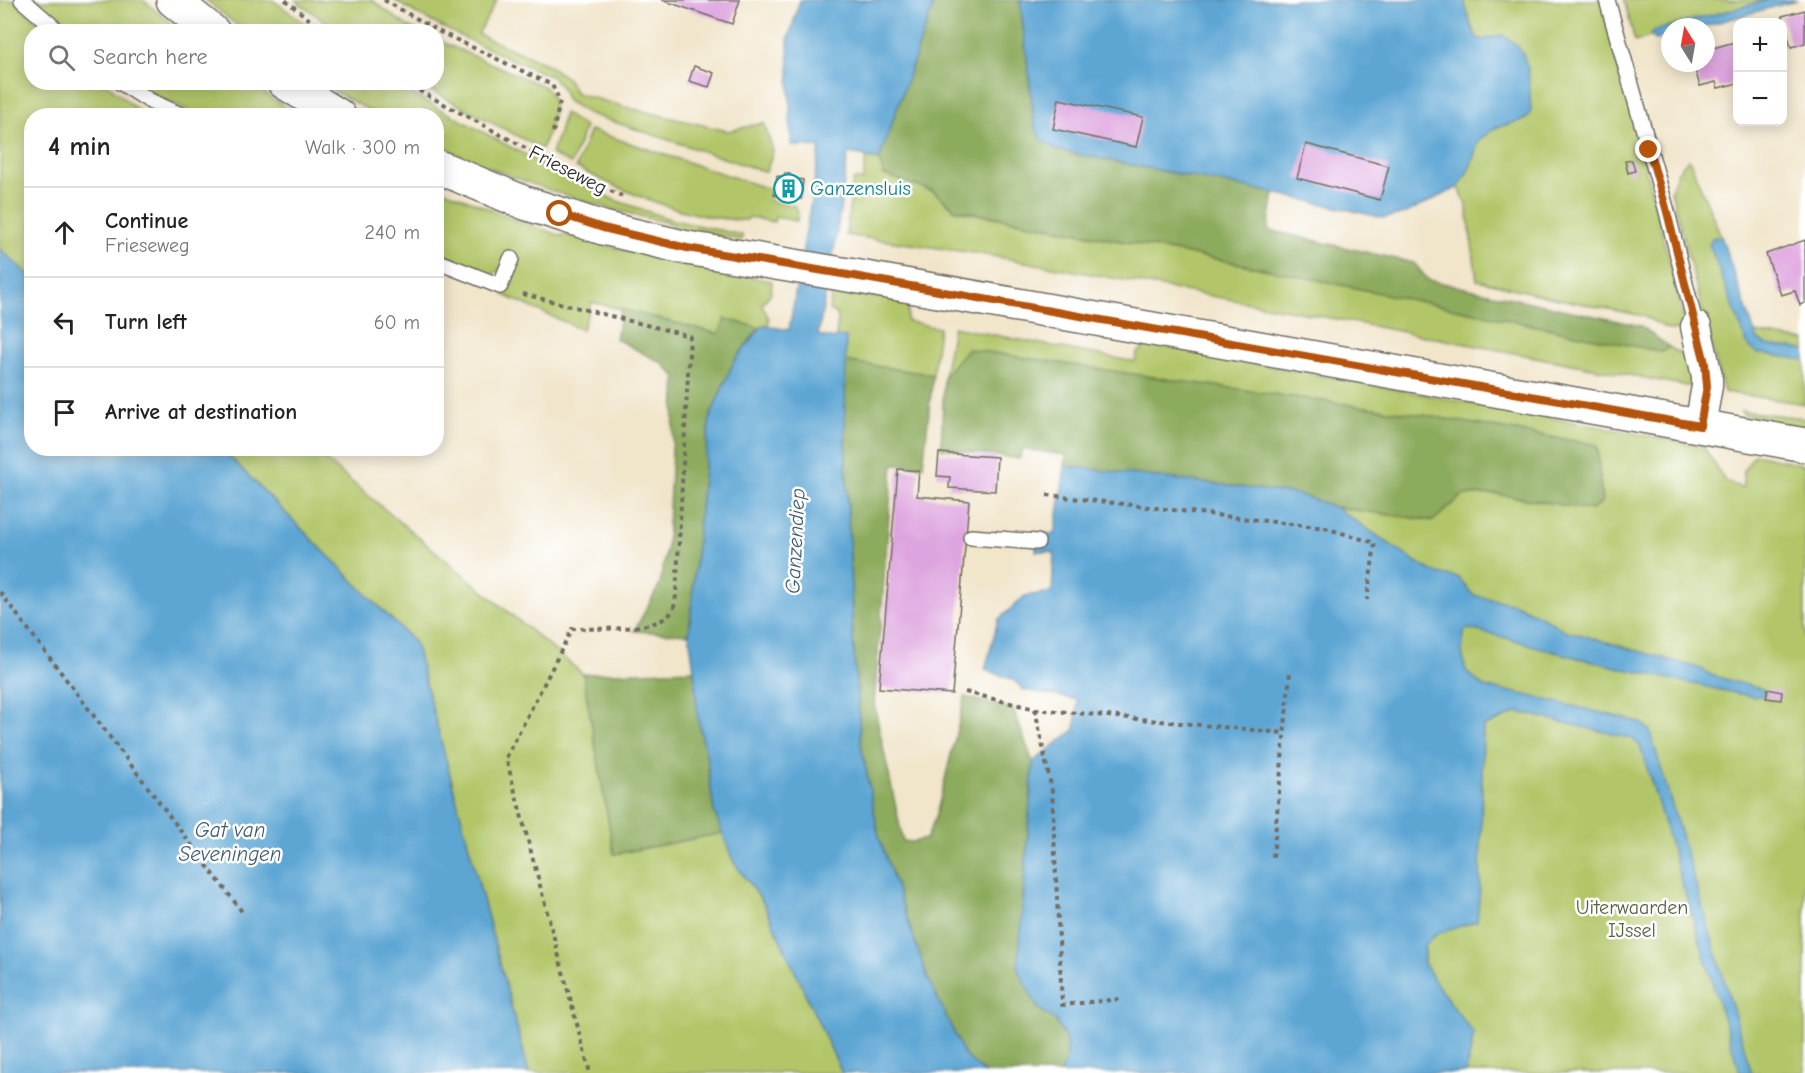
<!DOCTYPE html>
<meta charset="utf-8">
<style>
:root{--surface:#fff;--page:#f2f2f2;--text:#222;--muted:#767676;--line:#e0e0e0}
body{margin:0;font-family:"Comic Neue",sans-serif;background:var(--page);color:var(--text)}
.controls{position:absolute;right:18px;top:18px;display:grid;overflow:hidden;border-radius:12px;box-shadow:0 3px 15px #0003}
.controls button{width:54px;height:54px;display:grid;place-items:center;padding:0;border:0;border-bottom:2px solid var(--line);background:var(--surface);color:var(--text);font:30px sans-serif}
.compass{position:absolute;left:1661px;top:18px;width:54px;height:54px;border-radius:50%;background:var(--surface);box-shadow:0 3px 15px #0003;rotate:349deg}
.stop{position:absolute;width:18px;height:18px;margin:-14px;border:4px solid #b45309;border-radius:50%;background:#fff}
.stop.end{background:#b45309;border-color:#fff;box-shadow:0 2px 6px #0008}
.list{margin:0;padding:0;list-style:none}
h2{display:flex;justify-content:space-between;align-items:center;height:78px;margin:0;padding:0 24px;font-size:26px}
h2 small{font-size:20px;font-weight:400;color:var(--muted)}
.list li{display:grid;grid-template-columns:39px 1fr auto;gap:18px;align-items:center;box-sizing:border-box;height:90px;padding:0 24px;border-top:2px solid var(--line)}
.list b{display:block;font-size:22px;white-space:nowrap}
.list p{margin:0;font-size:20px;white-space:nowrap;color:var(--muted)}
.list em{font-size:20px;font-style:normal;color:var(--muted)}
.icon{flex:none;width:33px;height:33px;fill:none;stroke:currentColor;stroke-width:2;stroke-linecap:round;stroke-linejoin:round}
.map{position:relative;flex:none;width:1805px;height:1073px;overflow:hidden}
.search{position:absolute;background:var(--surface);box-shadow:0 3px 15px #0003;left:24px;top:24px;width:420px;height:66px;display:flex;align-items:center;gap:15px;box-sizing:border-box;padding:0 21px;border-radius:24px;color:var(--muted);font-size:22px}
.panel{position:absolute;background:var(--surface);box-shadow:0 3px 15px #0003;left:24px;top:108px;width:420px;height:348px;border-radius:24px}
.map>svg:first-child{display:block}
</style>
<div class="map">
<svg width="1805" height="1073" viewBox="0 0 1805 1073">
<rect width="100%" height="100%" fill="#fff"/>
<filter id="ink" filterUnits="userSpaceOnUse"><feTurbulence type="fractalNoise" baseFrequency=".0167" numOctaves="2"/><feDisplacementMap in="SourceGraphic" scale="12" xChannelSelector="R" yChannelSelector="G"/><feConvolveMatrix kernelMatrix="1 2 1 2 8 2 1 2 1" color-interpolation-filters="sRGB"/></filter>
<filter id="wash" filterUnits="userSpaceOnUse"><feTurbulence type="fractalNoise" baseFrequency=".008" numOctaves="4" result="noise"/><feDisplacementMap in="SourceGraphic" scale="24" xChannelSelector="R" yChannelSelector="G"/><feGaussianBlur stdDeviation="1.35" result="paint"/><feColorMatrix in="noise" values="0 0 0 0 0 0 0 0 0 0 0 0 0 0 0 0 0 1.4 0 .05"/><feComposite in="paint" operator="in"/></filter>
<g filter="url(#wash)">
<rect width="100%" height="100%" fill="#f1e5ca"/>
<!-- green -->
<g fill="#b2c669" stroke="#6e784a" stroke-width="1.5">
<path d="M0,0H12L48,31L32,32V82L106,83L143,115L32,116L31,277L0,249Z"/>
<path d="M35,0H143L181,31H72Z"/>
<path d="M206,0H273L315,31H244Z"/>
<path d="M295,0H372L407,26L418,31H338Z"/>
<path d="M394,0H497L478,34L548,65L567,78L576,93L629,108L728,131L764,123L773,151L766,172L587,113L567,101L561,87L552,77C498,53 443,31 394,0Z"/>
<path d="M1464,0H1600L1633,120L1680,303L1684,320L1679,330H1670L1643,316L1549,297L1477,280L1467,208L1459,187L1471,165L1479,140L1495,128L1526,119L1491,37L1483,40L1477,38L1471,25Z"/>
<path d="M1624,0H1768L1656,30L1651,33L1652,36L1635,42Z"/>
<path d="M437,40L545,87C563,105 548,129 542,149L417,83L436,82Z"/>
<path d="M136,83H249L298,115H200L152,95Z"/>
<path d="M320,83H392L518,151L614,200L673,220L742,235V240L673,228V224C643,217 613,210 584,201C533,186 485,166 437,146L436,116L377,115Z"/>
<path d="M564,113L585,127L571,164L551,154L559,133Z"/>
<path d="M590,130L772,190L770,201L795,206L798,212L797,221L775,217L774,222L749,217L747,220C690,220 626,193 576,167Z"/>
<path d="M866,158L879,160L884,175L933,191L955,210L1231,262L1662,352L1669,347L1694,362L1693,387L1288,310L981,254L846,235L853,180H863Z"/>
<path d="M1689,159L1721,236L1712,238L1757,353L1805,360V404L1724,392L1671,191C1674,178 1679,167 1689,159Z"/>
<path d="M437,187L518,221L562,236L564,234C625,252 686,265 748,275L749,277L772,281L771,293L762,304L769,319L768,325H763L759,328L725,319L719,334L592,302L582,330L504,295L516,261L491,275L437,254Z"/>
<path d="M833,289L909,303L907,321L939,328L933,375L844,361L846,338L836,336L838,319L836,313L829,310Z"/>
<path d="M953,327L1135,362L1137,353L1150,344L1703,446L1726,482L1743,488V471L1755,454L1805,465V1073H1449L1424,963V946L1437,934L1465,672L1434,572L1416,563L1335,507L1433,521L1463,495L1497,494L1592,510L1600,475L1597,445L1423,415L1159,378L968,349L944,376Z"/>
<path d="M1755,333L1805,341V350L1767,345L1757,339Z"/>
<path d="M1741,411L1805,418V428L1745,416Z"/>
<path d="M222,449H312L583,674L614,854L723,833L733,861L763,902L842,1073H529L415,643Z"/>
</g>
<!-- forest -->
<g fill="#8dab5d" stroke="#5c6b44" stroke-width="1.5">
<path d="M935,0H1020L1035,127L1057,150L1274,193L1268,230L1414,263L1428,280L1641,326L1669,347L1662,352L1231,262L955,209L933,191L884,175L879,160Z"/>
<path d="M621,309L719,334L725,319L759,328L734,361L710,417L702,487L689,634L634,631L660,584L667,546L676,377L662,363L616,339Z"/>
<path d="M967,349L1159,378L1423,415L1597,445L1602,502L1592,510L1497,494L1463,495L1433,521L1335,507L1297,494L1065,466L1066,455L1023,449L1019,459L941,448L944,376Z"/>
<path d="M844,361L933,375L923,466L893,464L874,704L903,841L912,842L926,839L936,816L965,697L1013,709L1033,762L1018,970L1038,1008L1055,1020L1065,1037L1068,1053L1061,1073H985L965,1056L927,976L879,837L861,744L853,640L845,435Z"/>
<path d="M694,670L698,720L707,759L714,811L723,833L614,854L583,674Z"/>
</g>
<!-- water -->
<g fill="#5da6d4" stroke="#446880" stroke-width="1.5">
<path d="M800,0H935L879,160L866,158V156L848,153L837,232L818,335L835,339L836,336L846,337L845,435L853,640L861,744L879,837L927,976L965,1056L985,1073H842L763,902L733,861L714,811L707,759L698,720L694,670L689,634L702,487L710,417L734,361L763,325L789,330L820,148L803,145L802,147L791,145L788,40Z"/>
<path d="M1020,0H1464L1471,25L1477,38L1483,40L1503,35L1516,44L1523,54L1528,69L1531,111L1526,119L1495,128L1479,140L1471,165L1459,187L1406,213L1384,218L1274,193L1057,150L1042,140L1035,127Z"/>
<path d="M1768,0H1798L1702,27H1670V36L1655,40L1653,39L1651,33L1656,30Z"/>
<path d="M1721,236L1757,339L1767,345L1805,350V360L1757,353L1748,346L1709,244L1712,238Z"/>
<path d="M0,249L31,277L32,448L222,449L415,643L529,1073H0Z"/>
<path d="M1065,466L1297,494L1335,507L1416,562L1434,572L1459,578L1473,595L1515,604L1544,618L1564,630L1702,669L1711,675L1765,690L1764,695L1754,697C1692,684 1631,671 1570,656C1535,647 1502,635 1467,629L1464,633L1462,652L1466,671L1484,687L1517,693L1636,721L1643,724L1650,731L1752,1073H1740L1640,745L1630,738L1518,712L1483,727L1480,889L1477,921L1437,934L1424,946V963L1440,989L1474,1034L1466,1073H1061L1068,1053L1065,1037L1055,1020L1038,1008L1018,970L1033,762L1075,729L1078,700L1024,690L1012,679L985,670L998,620L1025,596L1052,592L1054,552L1036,551L1037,533L1055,534Z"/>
</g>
<g id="blocks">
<!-- building -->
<g fill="#dea4df">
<path d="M662,0H740L732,24Z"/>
<path d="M1805,10V43L1791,47L1782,16Z"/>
<path d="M1738,41V83L1718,88L1716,82L1700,86L1693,63H1706V56L1708,55L1706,50Z"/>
<path d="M694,66L714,73L709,87L689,81Z"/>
<path d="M1059,99L1143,117L1136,147L1053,129Z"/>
<path d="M1306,144L1389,166L1380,200L1297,178Z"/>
<path d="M1632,160L1635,171L1628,173L1625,161Z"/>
<path d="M785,173L790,174V178L803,180L801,199L774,195L777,176L784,177Z"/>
<path d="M1805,240V303L1800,305L1795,291L1781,295L1766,254Z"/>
<path d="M939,453L997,457L995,491L949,488L950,477L937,476Z"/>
<path d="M898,469L919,471L917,496L969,501L952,694L879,688Z"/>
<path d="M1768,689L1782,692L1781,700L1766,698Z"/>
</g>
</g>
</g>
<g filter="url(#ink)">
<use href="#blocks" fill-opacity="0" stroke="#706c63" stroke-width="1.5"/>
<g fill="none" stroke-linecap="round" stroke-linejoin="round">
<defs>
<g id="service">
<path d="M22,0L59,32"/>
<path d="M1607,0L1666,208L1696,327"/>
<path d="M120,82L150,101L183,116"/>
<path d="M436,261L500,286L511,259"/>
<path d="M971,537L1037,542"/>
</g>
<path id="minor" d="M1696,327L1707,376V386L1700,426"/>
<g id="secondary">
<path d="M173,0L213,32"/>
<path d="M284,82L339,116"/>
<path d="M436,166L525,203L560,214L603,228L687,248L854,276L1805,445"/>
</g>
</defs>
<!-- service casing -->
<use href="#service" stroke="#706c63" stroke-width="18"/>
<!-- minor casing -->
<use href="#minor" stroke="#706c63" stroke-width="33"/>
<!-- secondary casing -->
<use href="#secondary" stroke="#706c63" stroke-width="36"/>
<!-- path -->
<g stroke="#706c63" stroke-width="4" stroke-dasharray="4.5 4.5" stroke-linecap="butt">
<path d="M285,0L325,32"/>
<path d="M384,0L440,32L552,85L560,101L553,132"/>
<path d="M403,82L581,178L622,196"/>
<path d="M523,294L690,336L676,596C675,600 675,606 673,610C661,633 595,628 572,629L506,758L590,1073"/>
<path d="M1047,495L1325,528L1375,543L1367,600"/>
<path d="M0,592L243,913"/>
<path d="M965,692L1035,709L1284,733"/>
<path d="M1035,709L1052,791L1062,1005L1120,999"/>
<path d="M1273,857L1290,672"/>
</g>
<!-- service -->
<use href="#service" stroke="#fff" stroke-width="15"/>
<!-- minor -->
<use href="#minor" stroke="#fff" stroke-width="30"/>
<!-- secondary -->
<use href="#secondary" stroke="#fff" stroke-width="33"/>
</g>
</g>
<g fill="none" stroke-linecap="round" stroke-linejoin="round" filter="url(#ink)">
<!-- route -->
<path stroke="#b45309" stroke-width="8" d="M560,214L603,228L687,248L854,276L1700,426L1707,386L1705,363L1666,208L1649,150"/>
</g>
<!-- icons -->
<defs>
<symbol id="building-ring" viewBox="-11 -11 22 22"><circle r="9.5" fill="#fff" stroke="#0f9aa8" stroke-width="1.5"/><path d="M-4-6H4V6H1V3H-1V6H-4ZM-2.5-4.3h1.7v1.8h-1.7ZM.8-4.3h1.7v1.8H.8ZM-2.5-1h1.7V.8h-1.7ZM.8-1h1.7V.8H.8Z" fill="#0f9aa8"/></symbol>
</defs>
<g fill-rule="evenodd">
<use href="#building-ring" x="772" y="172" width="33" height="33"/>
</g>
<g text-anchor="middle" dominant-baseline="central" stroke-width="5" stroke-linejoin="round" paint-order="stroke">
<!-- street labels -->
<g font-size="20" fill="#2b2b2b" stroke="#fff">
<text transform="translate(568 170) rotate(27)">Frieseweg</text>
</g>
<!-- culture labels -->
<g font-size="20" fill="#0d838f" stroke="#fff" text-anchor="start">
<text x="810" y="188">Ganzensluis</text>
</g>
<!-- park labels -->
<g font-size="20" fill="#5a6141" stroke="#fff">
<text x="1632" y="907">Uiterwaarden<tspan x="1632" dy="23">IJssel</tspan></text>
</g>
<!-- water labels -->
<g font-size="21" font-style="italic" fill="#3f5c6f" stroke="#fff">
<text transform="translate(795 541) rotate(-87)">Ganzendiep</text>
<text x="230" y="830">Gat van<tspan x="230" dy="24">Seveningen</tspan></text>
</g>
</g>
</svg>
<div class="controls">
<button>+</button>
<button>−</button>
</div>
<svg class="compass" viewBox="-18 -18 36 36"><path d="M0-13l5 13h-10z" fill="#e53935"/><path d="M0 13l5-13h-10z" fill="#767676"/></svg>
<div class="stop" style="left:560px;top:214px"></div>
<div class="stop end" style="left:1649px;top:150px"></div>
<div class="search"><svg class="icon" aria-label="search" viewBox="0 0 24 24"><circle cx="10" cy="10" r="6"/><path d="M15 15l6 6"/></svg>Search here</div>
<section class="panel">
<h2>4 min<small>Walk · 300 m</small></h2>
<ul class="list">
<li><svg class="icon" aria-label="ahead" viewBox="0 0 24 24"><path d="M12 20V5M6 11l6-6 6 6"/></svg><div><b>Continue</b><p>Frieseweg</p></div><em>240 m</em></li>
<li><svg class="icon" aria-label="left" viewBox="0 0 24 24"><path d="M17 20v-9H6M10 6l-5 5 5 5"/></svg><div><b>Turn left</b></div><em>60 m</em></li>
<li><svg class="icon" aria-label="arrive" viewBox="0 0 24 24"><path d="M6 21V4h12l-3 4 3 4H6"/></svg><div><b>Arrive at destination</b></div></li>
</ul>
</section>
</div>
